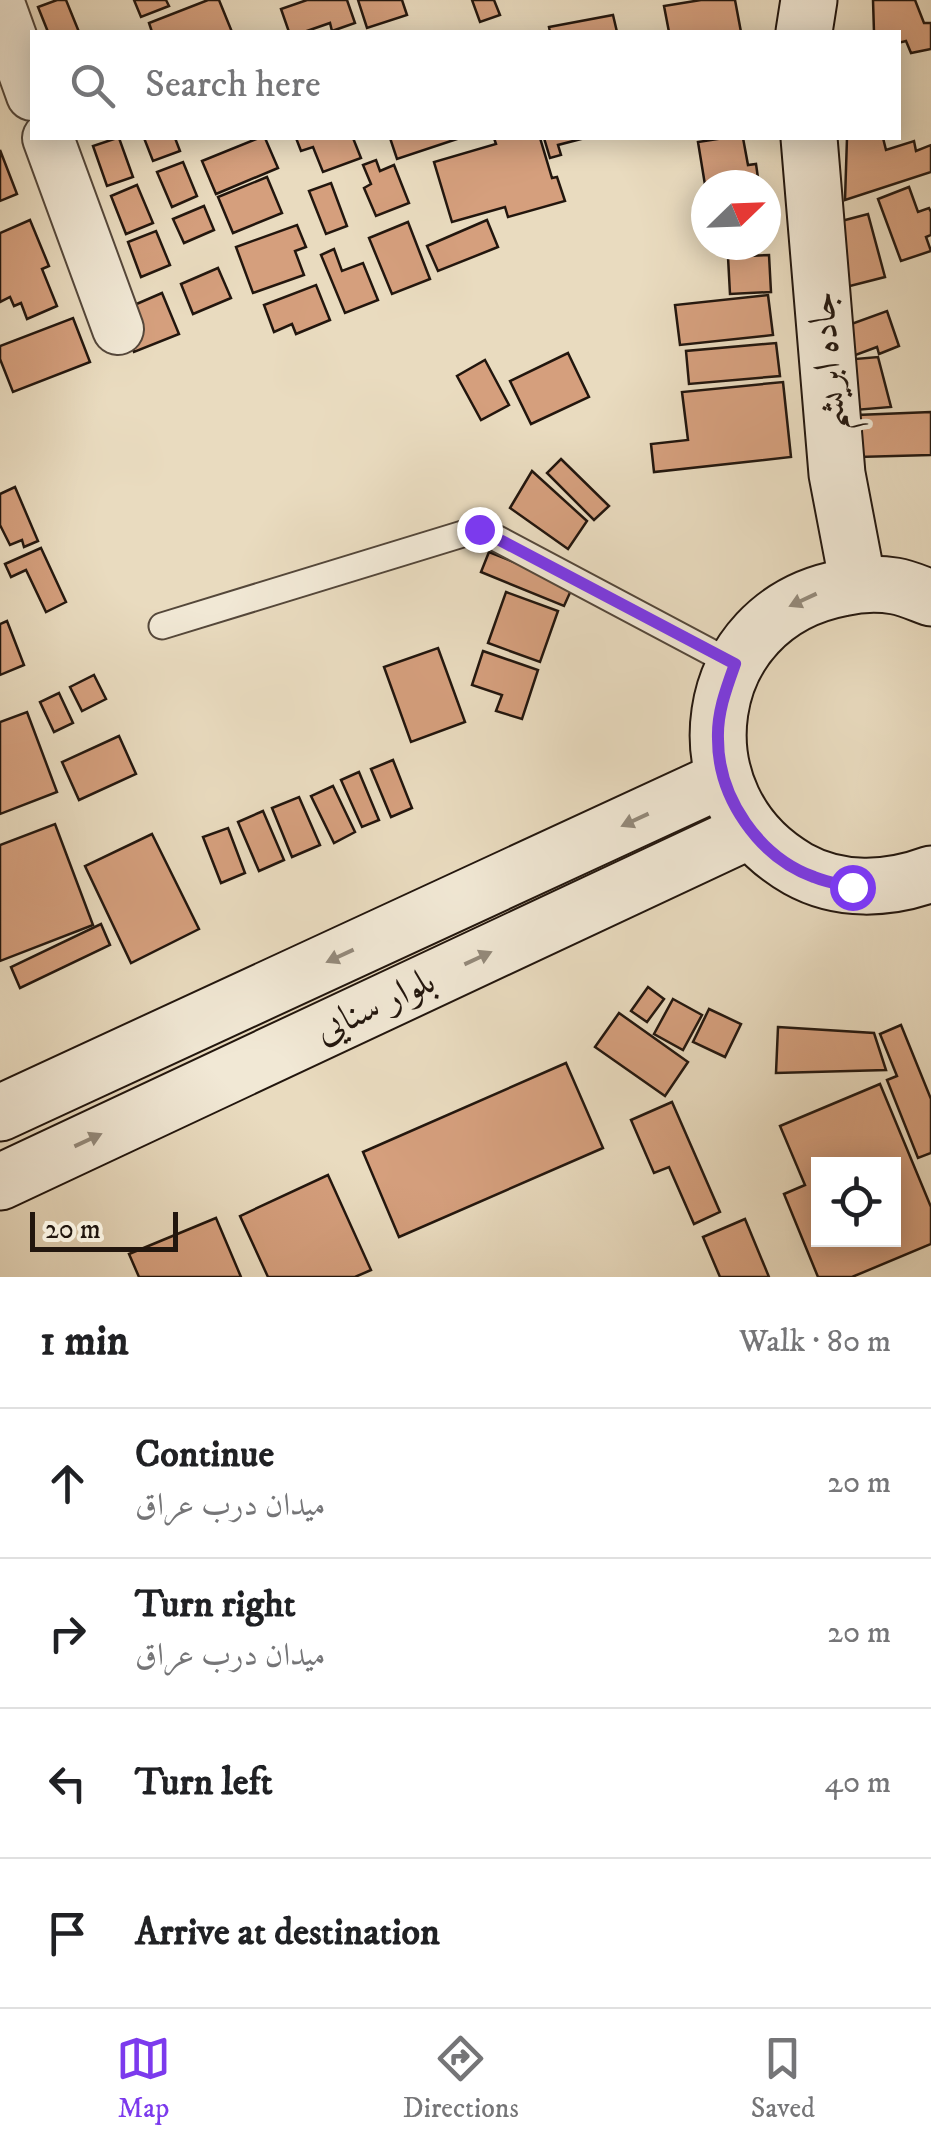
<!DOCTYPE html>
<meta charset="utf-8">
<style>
:root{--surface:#fff;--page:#f2f2f2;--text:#202124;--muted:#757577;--line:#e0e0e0;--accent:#7c3aed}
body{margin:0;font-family:"IM FELL DW Pica",Amiri,serif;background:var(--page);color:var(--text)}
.controls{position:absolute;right:30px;bottom:30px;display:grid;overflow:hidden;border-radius:0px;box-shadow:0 5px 25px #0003}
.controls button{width:90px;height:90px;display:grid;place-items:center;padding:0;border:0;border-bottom:2px solid var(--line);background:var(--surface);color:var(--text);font:50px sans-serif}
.compass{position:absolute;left:691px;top:170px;width:90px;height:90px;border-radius:50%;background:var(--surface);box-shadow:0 5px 25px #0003;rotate:67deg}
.scale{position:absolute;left:30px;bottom:25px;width:148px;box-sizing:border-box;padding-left:10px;border:5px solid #22160e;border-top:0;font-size:28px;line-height:35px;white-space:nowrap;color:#22160e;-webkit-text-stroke:8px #f1e8d5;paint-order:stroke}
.stop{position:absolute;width:30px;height:30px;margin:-22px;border:8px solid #7c3aed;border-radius:50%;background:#fff}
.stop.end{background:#7c3aed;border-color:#fff;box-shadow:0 2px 10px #0008}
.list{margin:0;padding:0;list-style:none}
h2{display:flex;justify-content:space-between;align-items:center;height:130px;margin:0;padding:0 40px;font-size:42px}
h2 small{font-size:32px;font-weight:400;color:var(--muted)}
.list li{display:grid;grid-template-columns:65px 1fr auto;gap:30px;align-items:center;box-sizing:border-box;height:150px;padding:0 40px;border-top:2px solid var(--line)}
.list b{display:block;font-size:38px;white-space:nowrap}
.list p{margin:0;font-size:32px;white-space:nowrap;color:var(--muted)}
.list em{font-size:32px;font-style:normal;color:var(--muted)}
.icon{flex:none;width:55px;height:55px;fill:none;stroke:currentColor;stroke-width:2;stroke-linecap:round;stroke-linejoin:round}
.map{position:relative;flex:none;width:931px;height:1277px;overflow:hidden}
.search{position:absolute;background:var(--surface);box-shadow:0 5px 25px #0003;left:30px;right:30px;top:30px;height:110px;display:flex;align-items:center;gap:25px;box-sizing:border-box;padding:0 35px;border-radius:0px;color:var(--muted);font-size:38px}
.sheet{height:730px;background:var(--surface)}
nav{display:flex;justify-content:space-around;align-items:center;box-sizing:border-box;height:140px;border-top:2px solid var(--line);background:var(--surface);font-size:28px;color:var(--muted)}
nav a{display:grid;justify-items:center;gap:5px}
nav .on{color:var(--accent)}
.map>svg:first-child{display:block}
</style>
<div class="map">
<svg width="931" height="1277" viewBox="0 0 931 1277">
<rect width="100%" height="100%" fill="#e9dbbf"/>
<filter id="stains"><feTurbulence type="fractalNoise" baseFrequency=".002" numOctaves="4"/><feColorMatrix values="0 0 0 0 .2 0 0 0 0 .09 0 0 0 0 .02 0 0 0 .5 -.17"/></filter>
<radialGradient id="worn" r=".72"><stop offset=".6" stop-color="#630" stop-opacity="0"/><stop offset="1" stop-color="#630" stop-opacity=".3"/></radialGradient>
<!-- building -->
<g fill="#d59f7d" stroke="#22160e" stroke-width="2.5" fill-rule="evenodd">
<path d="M57,0H66L79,32H48L38,7Z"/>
<path d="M134,0H166L169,6L141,17Z"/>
<path d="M208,0H219L232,32H152L149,23Z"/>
<path d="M307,0H347L355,23L332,31L330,23L304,32H289L281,9Z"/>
<path d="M358,0H402L407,15L367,28Z"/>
<path d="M472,0H494L500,15L480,22Z"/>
<path d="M701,0H735L741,32H669L664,6Z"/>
<path d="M873,0H915L924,23H931V49L911,53L906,41L898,43V32H874Z"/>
<path d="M613,15L617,32H550L549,27Z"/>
<path d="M117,138H119L133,177L107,186L93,146Z"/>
<path d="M144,138H175L180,151L153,161Z"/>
<path d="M259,138H265L278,168L216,194L202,161Z"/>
<path d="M296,138H353L361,158L323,172L313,147L301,151Z"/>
<path d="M390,138H460L397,159Z"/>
<path d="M494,138H540L552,178L557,177L565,201L508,217L505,207L452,222L434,162L496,144Z"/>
<path d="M544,138H585L558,145L561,155L550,158Z"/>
<path d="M724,138H743L748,165L756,164L759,185H706V191L698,142Z"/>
<path d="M847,138H883L886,150L914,141L916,151L931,145V172L845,200Z"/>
<path d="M0,150L17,194L0,201Z"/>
<path d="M376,160L380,171L394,165L409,203L376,216L364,188L371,184L363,165Z"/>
<path d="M183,162L197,196L172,207L157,172Z"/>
<path d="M267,177L282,213L233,233L218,197Z"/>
<path d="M331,183L347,226L326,234L309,191Z"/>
<path d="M137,185L153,223L126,234L111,196Z"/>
<path d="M909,187L918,212L929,208L931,212V235L926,237L931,251L901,261L878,199Z"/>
<path d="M204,206L214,230L184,243L173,219Z"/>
<path d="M868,214L885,277L846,287L830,224Z"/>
<path d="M30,220L49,266L42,269L57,306L27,319L21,303L14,306L10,297L0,302V233Z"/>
<path d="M487,220L498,247L438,271L427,246Z"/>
<path d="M408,222L430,279L392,294L369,238Z"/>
<path d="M297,225L306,247L295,251L304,275L253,293L236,247Z"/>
<path d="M156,231L170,265L141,277L128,242Z"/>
<path d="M334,249L342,271L363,263L378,300L345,313L321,255Z"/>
<path d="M769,255L771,292L730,294L728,257Z"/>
<path d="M218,268L231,298L193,314L181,284Z"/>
<path d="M316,285L330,320L296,334L292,324L274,332L264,305Z"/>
<path d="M162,293L179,334L134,352L118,312Z"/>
<path d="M768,295L773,335L680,345L675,305Z"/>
<path d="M887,311L899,346L879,354L877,347L853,356L843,327Z"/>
<path d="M73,318L90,362L13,392L0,359V346Z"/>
<path d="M776,343L780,376L689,384L686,351Z"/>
<path d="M568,353L589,397L531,424L510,381Z"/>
<path d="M878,357L891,407L855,410L843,360Z"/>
<path d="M485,360L509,405L481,420L457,376Z"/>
<path d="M783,382L791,457L654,472L651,444L688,440L682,392Z"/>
<path d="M931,412V455L858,457L857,415Z"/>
<path d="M561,459L609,506L594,520L547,473Z"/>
<path d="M532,471L587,521L568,549L510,508Z"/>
<path d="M15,487L38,541L24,547L22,540L10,545L0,525V494Z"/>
<path d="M41,548L66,602L46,612L26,570L11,577L5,564Z"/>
<path d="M489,552L573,586L564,606L481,572Z"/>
<path d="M506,592L558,611L540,662L488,643Z"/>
<path d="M7,621L24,665L0,675V624Z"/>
<path d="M438,648L465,722L411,742L384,667Z"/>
<path d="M483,651L538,670L522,719L496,711L502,695L472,685Z"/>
<path d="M94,675L106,699L82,711L70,687Z"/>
<path d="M59,693L73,723L54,732L40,702Z"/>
<path d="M27,712L57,792L0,814V722Z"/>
<path d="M119,736L136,774L79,800L62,762Z"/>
<path d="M393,760L412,808L391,817L371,769Z"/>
<path d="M359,772L379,820L362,827L341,780Z"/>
<path d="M333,786L355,832L334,843L311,796Z"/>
<path d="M299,797L320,845L292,857L272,808Z"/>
<path d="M263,811L284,860L259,871L238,822Z"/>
<path d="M55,824L93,925L0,961V845Z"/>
<path d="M228,828L245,873L221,883L203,837Z"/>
<path d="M152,834L199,929L131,963L85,866Z"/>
<path d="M101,924L110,945L20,988L11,967Z"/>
<path d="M648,987L664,999L647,1022L631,1011Z"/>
<path d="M673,999L702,1015L683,1050L654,1034Z"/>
<path d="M709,1009L741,1024L725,1057L693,1042Z"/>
<path d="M619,1013L688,1062L665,1096L595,1047Z"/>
<path d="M901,1025L931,1099V1153L918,1158L887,1080L897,1076L880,1034Z"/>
<path d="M778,1027L874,1033L886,1070L776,1073Z"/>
<path d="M566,1063L603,1148L399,1237L363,1152Z"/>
<path d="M880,1084L931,1207V1244L852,1277H818L784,1194L805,1185L780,1126ZM818,1164H894V1240H818Z"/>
<path d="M672,1102L720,1212L694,1224L669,1167L654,1173L631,1120Z"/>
<path d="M328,1175L371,1270L355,1277H268L240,1216Z"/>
<path d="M216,1218L241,1277H139L129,1254Z"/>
<path d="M745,1219L769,1277H720L703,1237Z"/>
</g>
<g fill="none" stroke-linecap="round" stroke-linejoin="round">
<defs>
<path id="lane" d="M162,626L479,529L735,665"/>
<g id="street">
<path d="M0,6L32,95"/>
<path d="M48,138L118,329"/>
</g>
<g id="secondary">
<path d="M804,32L809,0"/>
<path d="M809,138L837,474L858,584"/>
<path d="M931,598C920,594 907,588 895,586C878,583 859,584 842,588C699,615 674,798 798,869C839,892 888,890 931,874"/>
<path d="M0,1113L723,779"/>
<path d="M0,1182L751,830"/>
</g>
</defs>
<!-- lane casing -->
<use href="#lane" stroke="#54473a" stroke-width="29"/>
<!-- street casing -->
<use href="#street" stroke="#54473a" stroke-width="54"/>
<!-- secondary casing -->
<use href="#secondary" stroke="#22160e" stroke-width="59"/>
<!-- lane -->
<use href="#lane" stroke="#f1e8d5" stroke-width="25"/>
<!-- street -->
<use href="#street" stroke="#f1e8d5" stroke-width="50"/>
<!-- secondary -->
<use href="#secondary" stroke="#f1e8d5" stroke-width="55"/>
</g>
<!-- one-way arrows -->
<defs><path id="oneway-solid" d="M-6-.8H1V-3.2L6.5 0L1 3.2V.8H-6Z" transform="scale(2.5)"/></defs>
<g fill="#948a7b">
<use href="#oneway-solid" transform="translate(803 600) rotate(155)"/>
<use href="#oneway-solid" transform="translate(635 820) rotate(155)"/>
<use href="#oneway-solid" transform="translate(340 956) rotate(155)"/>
<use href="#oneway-solid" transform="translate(478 958) rotate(-25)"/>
<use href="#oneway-solid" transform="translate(88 1140) rotate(-25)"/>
</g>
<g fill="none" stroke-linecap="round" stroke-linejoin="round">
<!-- route -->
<path stroke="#7c3aed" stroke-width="12" d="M479,529L735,664C726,689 717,713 718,739C718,798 759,857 814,877C826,882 839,884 852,887"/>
</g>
<g text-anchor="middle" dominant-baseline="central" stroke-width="9" stroke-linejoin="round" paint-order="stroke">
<!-- street labels -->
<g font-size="38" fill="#22160e" stroke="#f1e8d5">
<text transform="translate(828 362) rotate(-95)">جاده ابریشم</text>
<text transform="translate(375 1006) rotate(-25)">بلوار سنایی</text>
</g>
</g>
<rect width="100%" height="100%" filter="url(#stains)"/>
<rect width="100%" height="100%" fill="url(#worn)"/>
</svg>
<div class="controls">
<button><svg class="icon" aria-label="locate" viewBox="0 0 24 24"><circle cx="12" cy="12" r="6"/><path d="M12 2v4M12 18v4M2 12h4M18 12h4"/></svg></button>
</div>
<svg class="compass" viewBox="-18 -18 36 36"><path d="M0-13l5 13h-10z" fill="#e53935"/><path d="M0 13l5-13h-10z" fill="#757577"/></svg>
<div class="scale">20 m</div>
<div class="stop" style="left:852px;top:887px"></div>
<div class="stop end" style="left:479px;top:529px"></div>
<div class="search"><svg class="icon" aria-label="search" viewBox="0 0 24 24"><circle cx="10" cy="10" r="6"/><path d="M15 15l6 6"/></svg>Search here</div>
</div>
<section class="sheet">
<h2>1 min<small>Walk · 80 m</small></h2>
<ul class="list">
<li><svg class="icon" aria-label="ahead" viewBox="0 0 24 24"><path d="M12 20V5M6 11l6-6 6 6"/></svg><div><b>Continue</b><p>میدان درب عراق</p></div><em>20 m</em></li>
<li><svg class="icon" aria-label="right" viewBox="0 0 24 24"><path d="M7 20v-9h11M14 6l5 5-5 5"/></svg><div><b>Turn right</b><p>میدان درب عراق</p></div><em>20 m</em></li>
<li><svg class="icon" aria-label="left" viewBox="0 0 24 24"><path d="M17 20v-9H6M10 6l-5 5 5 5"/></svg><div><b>Turn left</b></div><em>40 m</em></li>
<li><svg class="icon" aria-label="arrive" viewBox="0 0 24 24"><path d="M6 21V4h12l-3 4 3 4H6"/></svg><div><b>Arrive at destination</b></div></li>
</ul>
</section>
<nav>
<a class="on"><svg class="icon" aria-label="map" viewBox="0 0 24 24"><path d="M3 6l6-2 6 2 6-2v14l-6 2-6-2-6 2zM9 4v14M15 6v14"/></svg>Map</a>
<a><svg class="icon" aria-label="directions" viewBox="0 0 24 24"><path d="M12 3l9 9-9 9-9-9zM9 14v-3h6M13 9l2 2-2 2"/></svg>Directions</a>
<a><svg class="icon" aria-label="saved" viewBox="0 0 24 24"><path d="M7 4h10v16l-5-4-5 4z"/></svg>Saved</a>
</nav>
